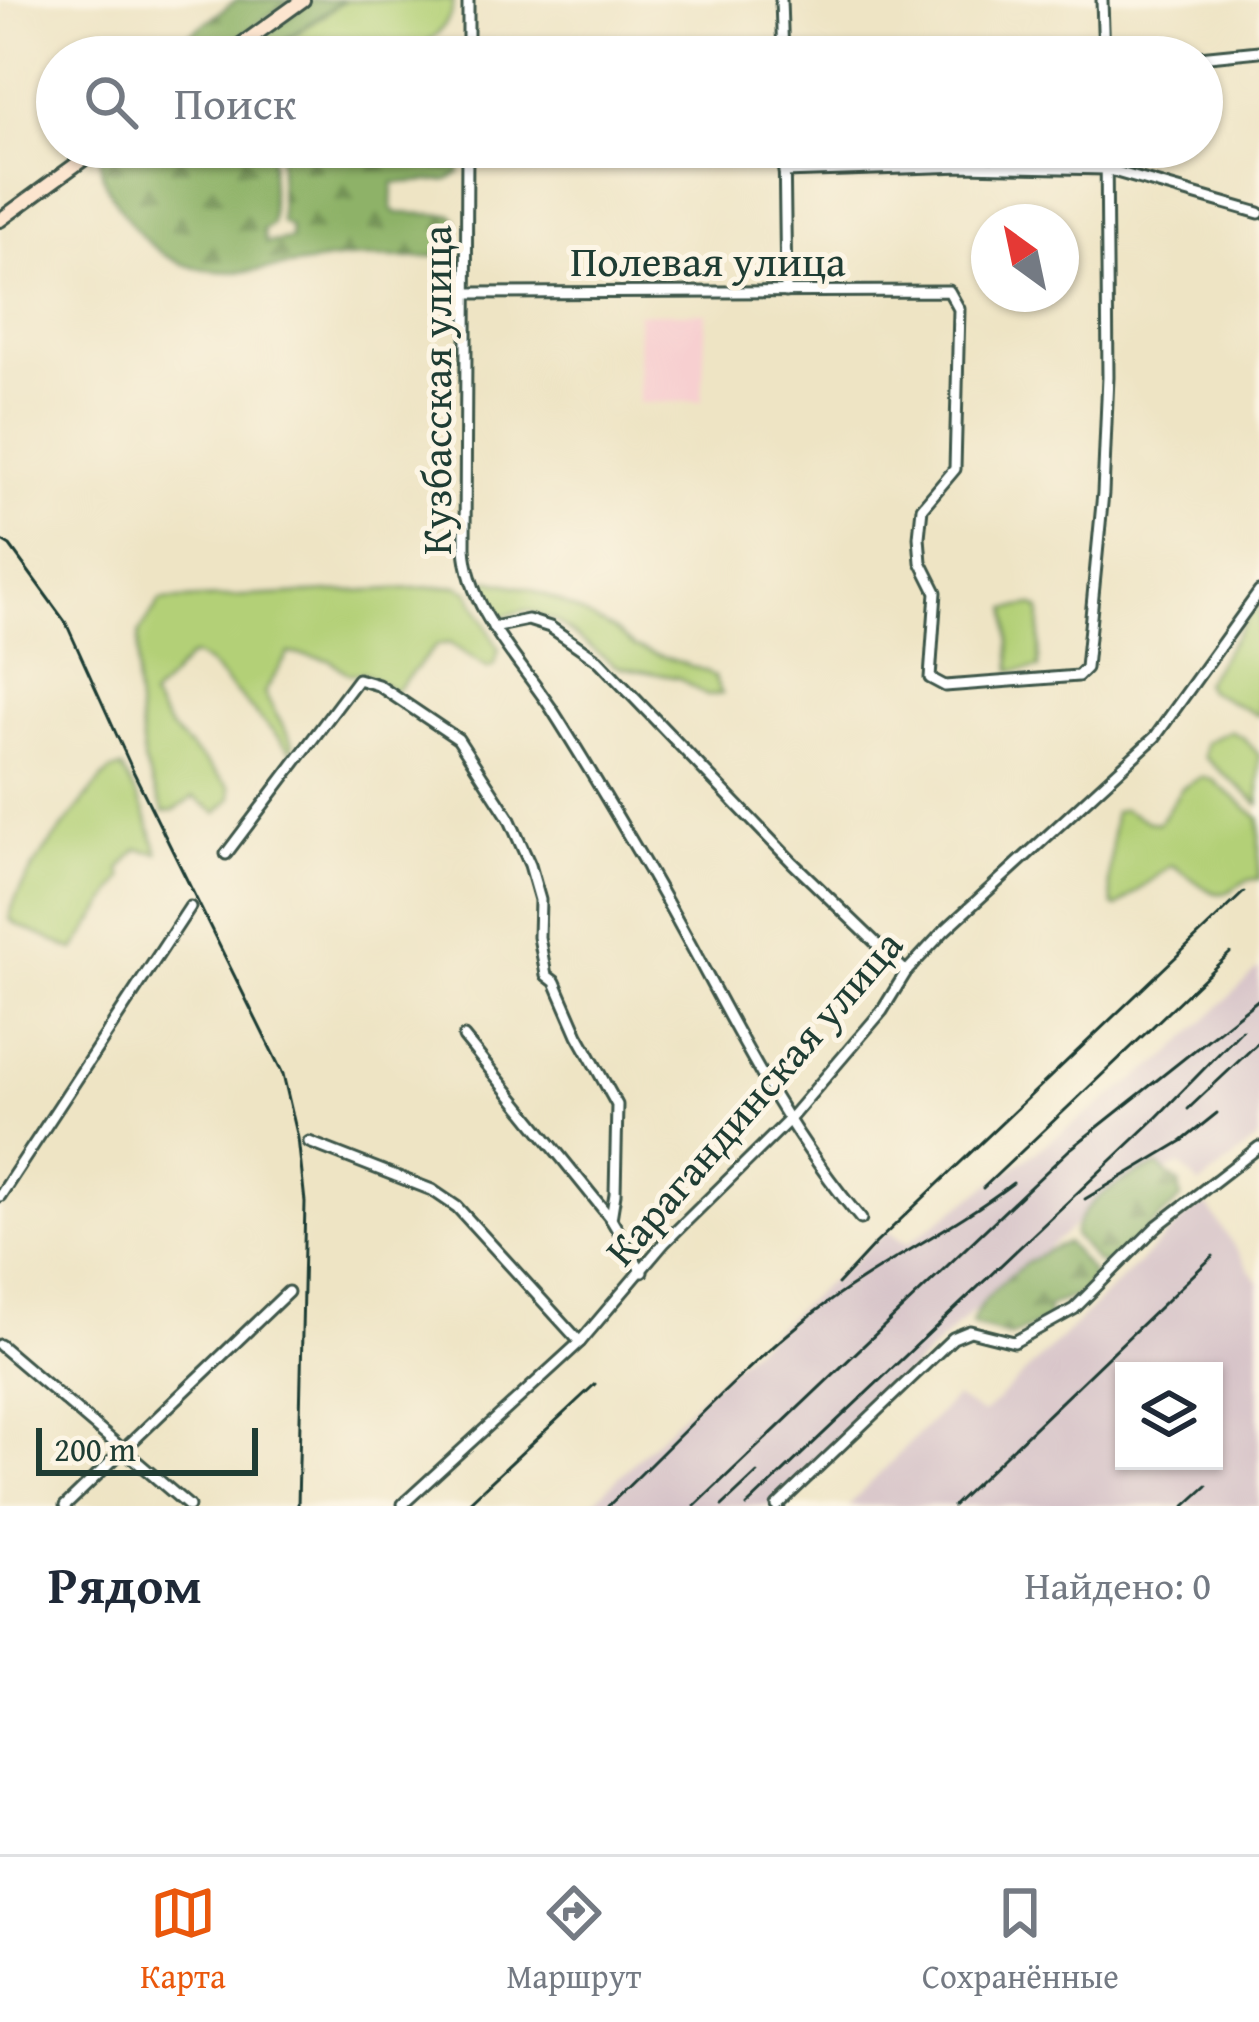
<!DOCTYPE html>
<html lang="ru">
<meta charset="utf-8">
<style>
:root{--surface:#fff;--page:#f2f2f3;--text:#1f2937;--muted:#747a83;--line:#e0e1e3;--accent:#ea580c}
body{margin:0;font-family:"Gentium Book Plus",serif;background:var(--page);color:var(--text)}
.controls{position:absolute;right:36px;bottom:36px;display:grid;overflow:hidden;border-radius:0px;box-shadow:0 3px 9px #0004}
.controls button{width:108px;height:108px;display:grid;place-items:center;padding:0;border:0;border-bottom:3px solid var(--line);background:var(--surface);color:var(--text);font:60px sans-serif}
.compass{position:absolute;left:971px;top:204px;width:108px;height:108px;border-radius:50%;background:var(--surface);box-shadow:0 3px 9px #0004;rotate:327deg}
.scale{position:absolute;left:36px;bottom:30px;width:222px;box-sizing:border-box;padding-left:12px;border:6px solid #1f3d34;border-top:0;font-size:33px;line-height:42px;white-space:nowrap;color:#1f3d34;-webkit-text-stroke:9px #fcf5e5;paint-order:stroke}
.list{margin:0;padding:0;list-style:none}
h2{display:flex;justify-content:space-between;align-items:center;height:156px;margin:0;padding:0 48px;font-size:51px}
h2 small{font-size:39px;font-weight:400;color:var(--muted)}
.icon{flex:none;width:66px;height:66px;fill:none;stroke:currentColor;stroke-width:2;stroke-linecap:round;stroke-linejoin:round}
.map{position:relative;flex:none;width:1259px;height:1506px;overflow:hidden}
.search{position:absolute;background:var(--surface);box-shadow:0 3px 9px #0004;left:36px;right:36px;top:36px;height:132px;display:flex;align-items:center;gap:30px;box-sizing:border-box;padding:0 42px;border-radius:66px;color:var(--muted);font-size:45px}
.sheet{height:348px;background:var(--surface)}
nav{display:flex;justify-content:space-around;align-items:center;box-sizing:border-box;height:168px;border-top:3px solid var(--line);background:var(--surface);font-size:33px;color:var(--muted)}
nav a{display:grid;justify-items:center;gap:6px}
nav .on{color:var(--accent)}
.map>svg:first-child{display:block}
</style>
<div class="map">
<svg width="1259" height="1506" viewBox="0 0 1259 1506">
<defs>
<pattern id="forest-firs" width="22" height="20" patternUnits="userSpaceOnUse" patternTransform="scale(3)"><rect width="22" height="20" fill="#8eb268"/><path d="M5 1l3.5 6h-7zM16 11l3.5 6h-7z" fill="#739256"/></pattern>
</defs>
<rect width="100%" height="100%" fill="#fcf5e5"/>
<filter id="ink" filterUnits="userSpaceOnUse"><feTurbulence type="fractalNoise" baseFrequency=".00833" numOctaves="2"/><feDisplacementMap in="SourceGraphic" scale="24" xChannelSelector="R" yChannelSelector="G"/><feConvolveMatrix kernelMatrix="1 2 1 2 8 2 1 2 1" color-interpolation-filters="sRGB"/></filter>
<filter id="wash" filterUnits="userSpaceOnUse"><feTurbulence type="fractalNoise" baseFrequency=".004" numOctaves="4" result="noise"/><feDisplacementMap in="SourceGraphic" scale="48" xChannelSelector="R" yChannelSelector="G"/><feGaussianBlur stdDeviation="2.7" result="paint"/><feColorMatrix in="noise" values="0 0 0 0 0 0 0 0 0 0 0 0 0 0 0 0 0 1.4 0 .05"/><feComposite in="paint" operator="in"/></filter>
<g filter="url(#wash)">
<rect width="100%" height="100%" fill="#eee4c4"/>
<!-- built -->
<g fill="#f7cfd0">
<path d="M900,147H1097V159L899,157Z"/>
<path d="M638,313H706L702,401L639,403Z"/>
</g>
<!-- industrial -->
<g fill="#d2bdc5" fill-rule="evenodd">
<path d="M1259,968V1138L1200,1185L1180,1165L1105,1199L959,1324L771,1506H589L734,1364L887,1231L907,1244L1169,1055Z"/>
<path d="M1198,1205L1208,1207L1259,1283V1506H848L955,1397L983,1414ZM1214,1371V1461H1124V1371Z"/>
</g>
<!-- green -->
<g fill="#b3d077" stroke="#698656" stroke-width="3">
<path d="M346,0H453C454,25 420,54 395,57C358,62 316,57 278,57L285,42Z"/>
<path d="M487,580L530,589L559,601L614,630L635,647L706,671L714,677L722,694L707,696L679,678L616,666L557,622L527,610L499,617L478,587Z"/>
<path d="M458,586L469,592L499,650L494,665L488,668L449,643L437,645L395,691L363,672L350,675L330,660L289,653L264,693L293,744L291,751L208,663L195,656L190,657L151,698L170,728L230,787L231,798L217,813L194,797L173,811L164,812L144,763L136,686L139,633L161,600Z"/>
<path d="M1259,601V716L1208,690L1204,683Z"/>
<path d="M1033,605L1040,610L1039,668L1011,671L1008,609Z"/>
<path d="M1230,731L1244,738L1259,755V804L1204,757L1206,742Z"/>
<path d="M122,768L145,812L158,853L137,849L120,870L123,878L74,950L16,924L10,919C13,883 78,809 102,779L111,771Z"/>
<path d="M1202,777L1213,780L1259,818V879C1241,878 1238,890 1223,893C1209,897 1185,870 1171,865L1117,907L1113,906L1109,882L1114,812L1123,809L1149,822L1159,823L1182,788Z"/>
</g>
<!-- forest -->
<g fill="url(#forest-firs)" stroke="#56784e" stroke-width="3">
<path d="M237,0H291L211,57H198L187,36Z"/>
<path d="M313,0H343L283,41L276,57H235Z"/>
<path d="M114,147H271L272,224L263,230L266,243L291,239L290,226L281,222L279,147H458L459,173L448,180L393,183L392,209L397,213L453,215L457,220V250C425,263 381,255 346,258C264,266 181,301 125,215C113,196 99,181 101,157Z"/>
<path d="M1158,1166L1179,1183L1181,1199L1108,1264L1097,1262L1074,1235C1083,1198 1124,1178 1158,1166Z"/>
<path d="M1067,1243L1092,1272C1089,1301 1064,1296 1048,1307V1319L1011,1337L972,1325C976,1296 1039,1249 1067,1243Z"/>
</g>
</g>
<g filter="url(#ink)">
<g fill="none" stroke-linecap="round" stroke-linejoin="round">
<defs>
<g id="minor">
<path d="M781,0L783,57"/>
<path d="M1102,0L1104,57"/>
<path d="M468,57V0"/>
<path d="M1199,57L1259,51"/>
<path d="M467,147L465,548C469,611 518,658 551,708C581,755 609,802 637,850C712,974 766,1107 861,1219"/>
<path d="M784,147L786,292"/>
<path d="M784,172L964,166L1106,169L1259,213"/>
<path d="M467,293L949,291L959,309L955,469L922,508L919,537L921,562L936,592L930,678L945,686L1078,676L1086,668L1103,493L1108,377L1106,147"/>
<path d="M493,627L528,620L550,627L598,660L793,863L906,972"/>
<path d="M226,854L358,679L378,685L458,739L509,818L530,865L540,900L539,937L546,975L555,982L578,1035L617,1105L615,1194L611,1219"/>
<path d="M464,1037L611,1219L642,1272"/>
<path d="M309,1142L432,1190L457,1207L580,1342"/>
<path d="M0,1196L190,907"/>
<path d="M0,1345L189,1506"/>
<path d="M403,1504L580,1342L664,1243L788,1121L882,1011L906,972L944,931L1155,737L1259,592"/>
<path d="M65,1506L288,1292"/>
<path d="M777,1506L953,1338L970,1331L1014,1342L1074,1309L1157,1226L1259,1147"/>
</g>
<g id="secondary">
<path d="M224,57L303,0"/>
<path d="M0,220L100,147"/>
</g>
</defs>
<!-- minor casing -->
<use href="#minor" stroke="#3e564a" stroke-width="15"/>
<!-- secondary casing -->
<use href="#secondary" stroke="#3e564a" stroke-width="18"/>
<!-- minor -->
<use href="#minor" stroke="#fff" stroke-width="9"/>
<!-- secondary -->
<use href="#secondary" stroke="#fce5cf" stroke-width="12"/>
<!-- rail -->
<g stroke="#1f3d34" stroke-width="3">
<path d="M0,540L10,546L66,623L133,771L283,1074L298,1138L305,1202L298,1506"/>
<path d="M1188,1109L1259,1042"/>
<path d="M983,1188L1230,953"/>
<path d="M1085,1199L1182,1141L1217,1113"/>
<path d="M838,1284L876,1243L1244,892"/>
<path d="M465,1506L595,1384"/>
<path d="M608,1506C674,1443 739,1372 811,1315C875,1265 949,1232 1013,1183"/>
<path d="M695,1506L1069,1150L1259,999"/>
<path d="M722,1506L757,1473"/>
<path d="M747,1506L1153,1121L1242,1030"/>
<path d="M953,1506L1213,1256"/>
<path d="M1185,1506L1207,1486"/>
</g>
</g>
</g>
<g text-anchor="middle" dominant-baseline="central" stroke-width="10" stroke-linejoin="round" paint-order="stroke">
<!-- street labels -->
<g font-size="42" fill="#1f3d34" stroke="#fcf5e5">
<text x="708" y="260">Полевая улица</text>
<text transform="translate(435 390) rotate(-90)">Кузбасская улица</text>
<text transform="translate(753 1097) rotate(-49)">Карагандинская улица</text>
</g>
</g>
</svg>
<div class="controls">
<button><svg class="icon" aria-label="layers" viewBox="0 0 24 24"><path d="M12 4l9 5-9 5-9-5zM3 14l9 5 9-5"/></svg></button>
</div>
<svg class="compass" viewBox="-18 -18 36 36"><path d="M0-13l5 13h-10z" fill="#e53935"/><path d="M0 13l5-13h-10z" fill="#747a83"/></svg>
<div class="scale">200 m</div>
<div class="search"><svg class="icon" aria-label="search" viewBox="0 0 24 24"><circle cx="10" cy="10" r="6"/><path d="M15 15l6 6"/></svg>Поиск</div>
</div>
<section class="sheet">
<h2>Рядом<small>Найдено: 0</small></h2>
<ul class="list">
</ul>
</section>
<nav>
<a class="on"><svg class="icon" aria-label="map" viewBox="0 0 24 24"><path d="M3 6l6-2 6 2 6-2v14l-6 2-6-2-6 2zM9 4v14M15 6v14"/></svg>Карта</a>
<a><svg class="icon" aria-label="directions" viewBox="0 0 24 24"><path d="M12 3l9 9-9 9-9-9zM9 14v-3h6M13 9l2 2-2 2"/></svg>Маршрут</a>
<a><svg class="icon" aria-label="saved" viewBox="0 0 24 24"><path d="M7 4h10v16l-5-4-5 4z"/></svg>Сохранённые</a>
</nav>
